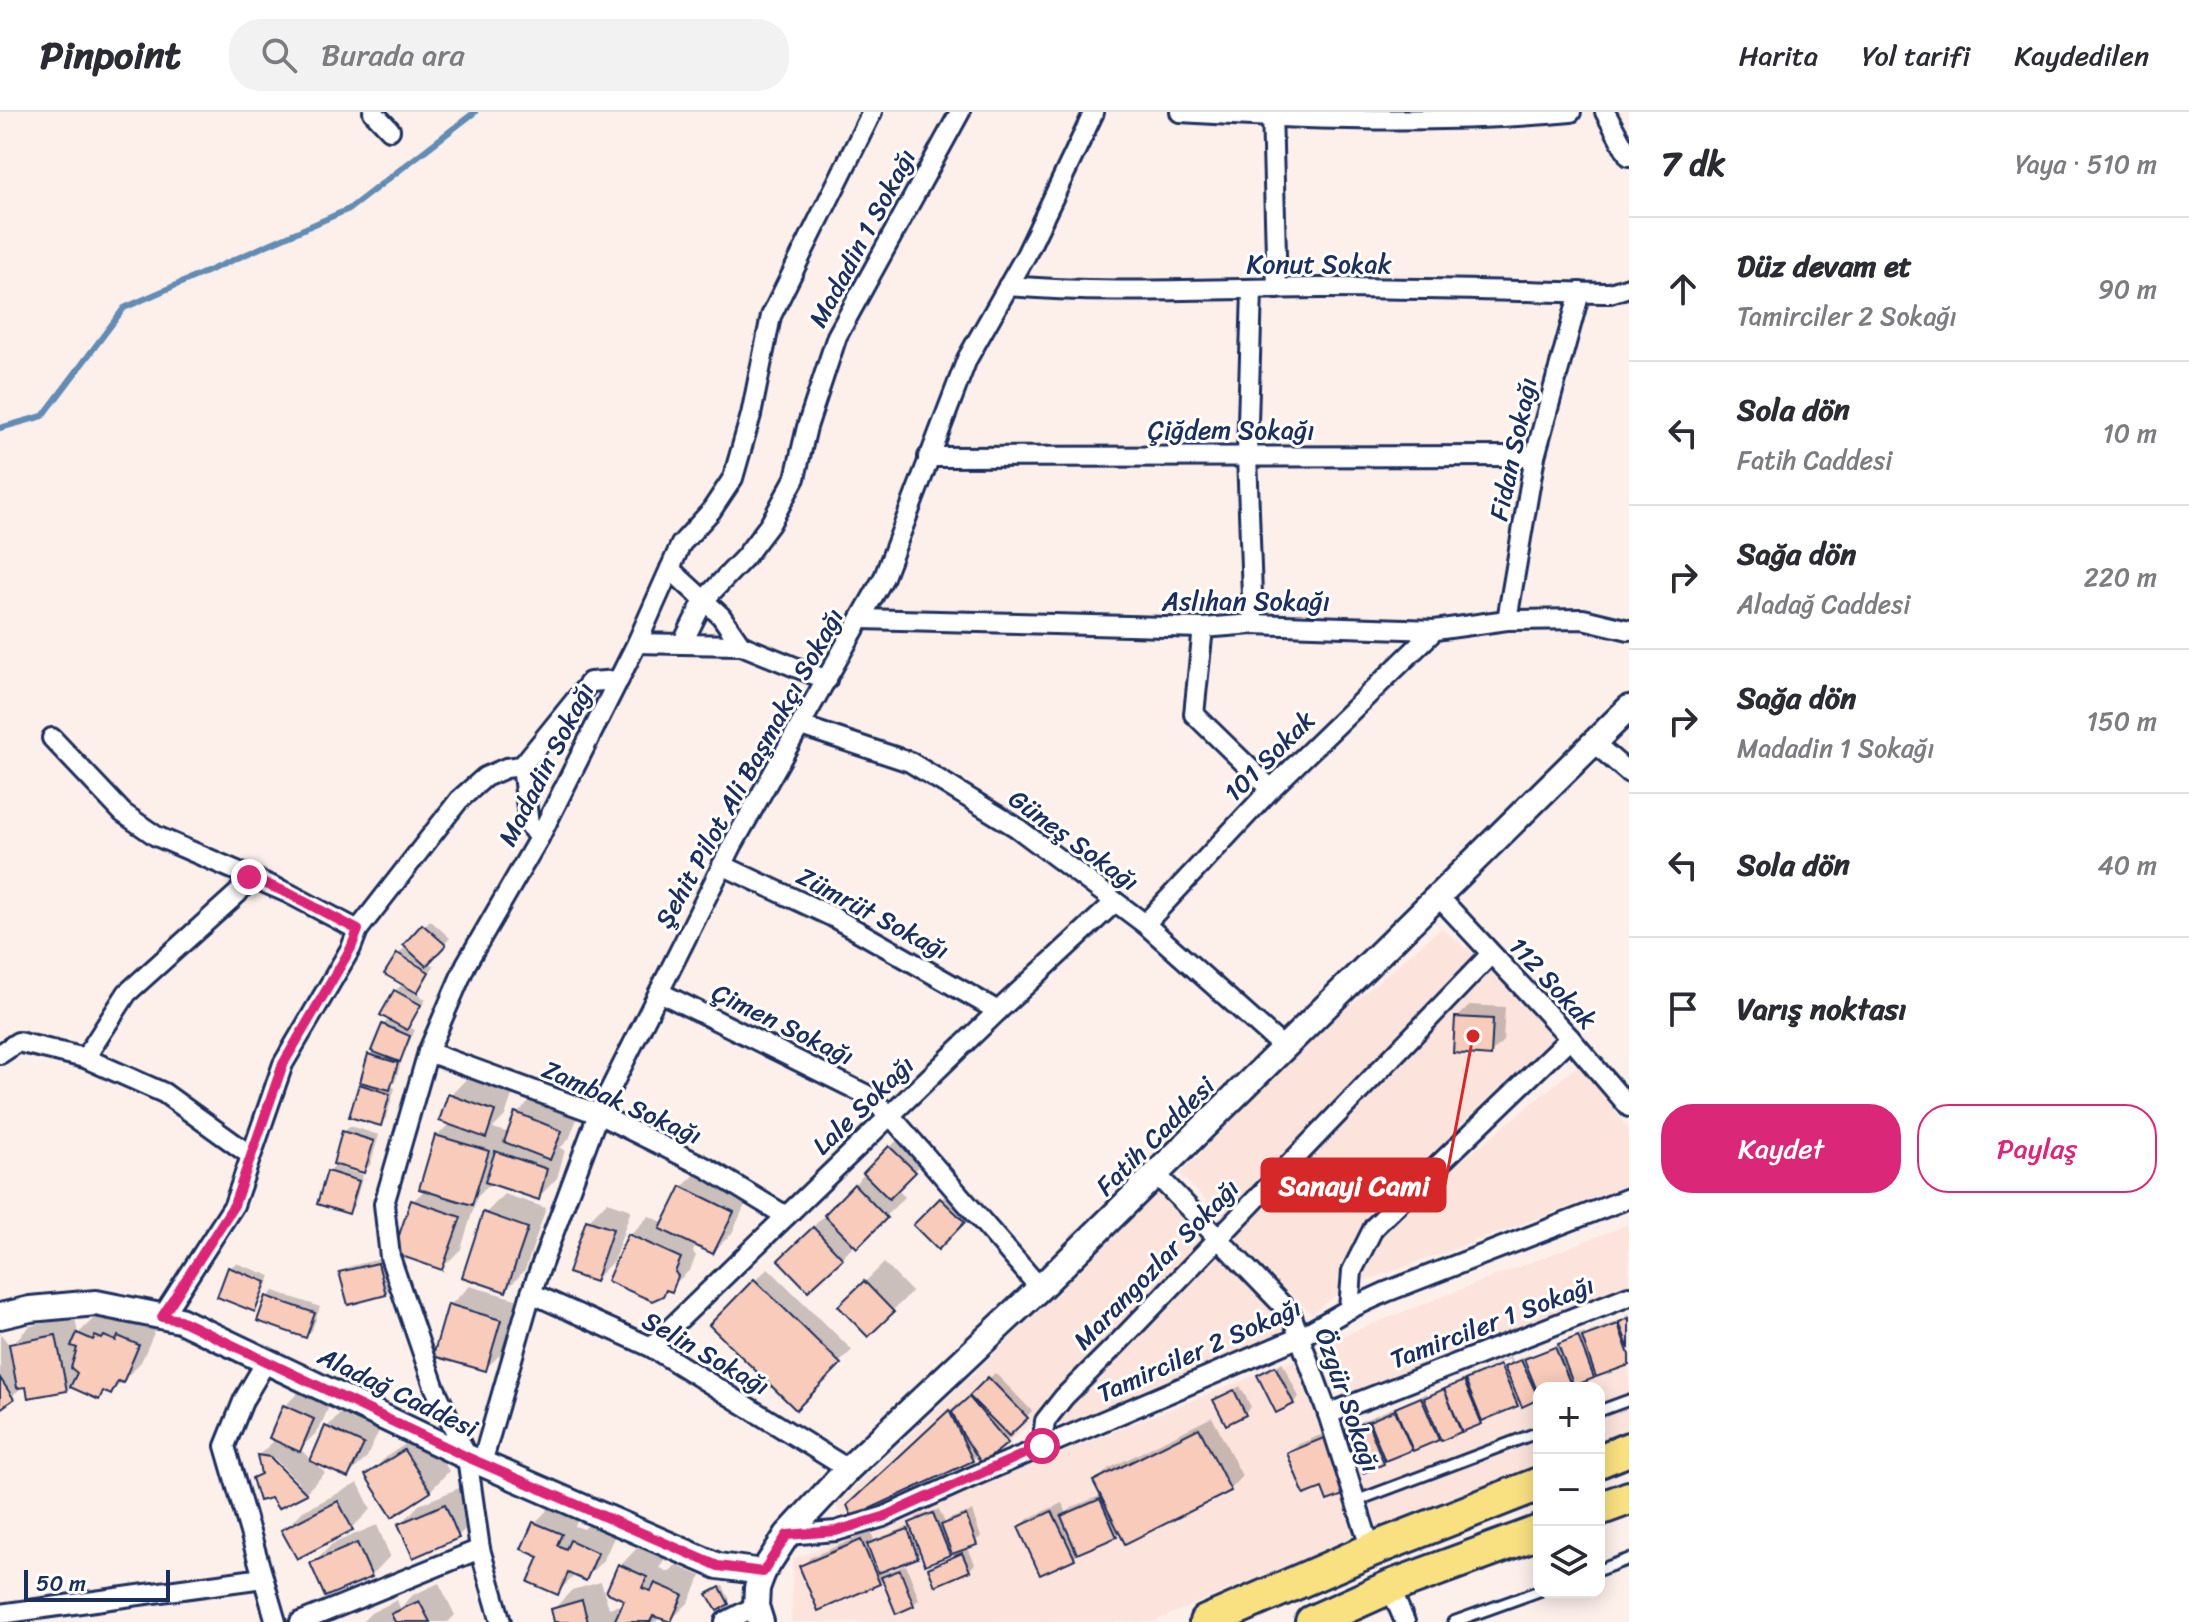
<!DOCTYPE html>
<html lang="tr">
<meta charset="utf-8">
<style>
:root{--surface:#fff;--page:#f2f2f3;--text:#2b2b33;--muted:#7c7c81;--line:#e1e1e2;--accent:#db2777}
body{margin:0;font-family:Sriracha,sans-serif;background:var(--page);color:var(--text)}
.controls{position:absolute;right:24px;bottom:24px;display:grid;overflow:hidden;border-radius:16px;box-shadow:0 4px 20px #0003}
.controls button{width:72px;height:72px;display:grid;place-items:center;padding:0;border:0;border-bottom:2px solid var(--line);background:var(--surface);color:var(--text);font:40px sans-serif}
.scale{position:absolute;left:24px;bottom:20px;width:146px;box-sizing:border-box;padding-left:8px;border:4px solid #1b2f5e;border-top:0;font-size:22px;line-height:28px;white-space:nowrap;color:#1b2f5e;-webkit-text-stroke:6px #fff;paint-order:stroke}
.stop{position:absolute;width:24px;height:24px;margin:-18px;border:6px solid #db2777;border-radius:50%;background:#fff}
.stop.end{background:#db2777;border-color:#fff;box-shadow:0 2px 8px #0008}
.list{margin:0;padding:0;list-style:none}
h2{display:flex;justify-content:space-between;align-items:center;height:104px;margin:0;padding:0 32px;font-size:34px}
h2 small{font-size:26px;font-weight:400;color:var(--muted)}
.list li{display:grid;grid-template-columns:52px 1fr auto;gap:24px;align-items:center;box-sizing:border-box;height:144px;padding:0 32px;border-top:2px solid var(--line)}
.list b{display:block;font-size:30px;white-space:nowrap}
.list p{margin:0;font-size:26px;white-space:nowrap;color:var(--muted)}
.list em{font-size:26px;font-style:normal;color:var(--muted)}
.actions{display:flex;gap:16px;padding:24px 32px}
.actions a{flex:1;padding:18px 0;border:2px solid var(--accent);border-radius:32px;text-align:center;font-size:28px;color:var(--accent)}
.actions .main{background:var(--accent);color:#fff}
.icon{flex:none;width:44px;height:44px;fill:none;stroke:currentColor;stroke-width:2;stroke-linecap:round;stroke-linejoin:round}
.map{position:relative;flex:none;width:1629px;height:1510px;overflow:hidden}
header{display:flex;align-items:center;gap:48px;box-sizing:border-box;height:112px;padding:0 40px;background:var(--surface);border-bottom:2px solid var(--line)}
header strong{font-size:38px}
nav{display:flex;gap:44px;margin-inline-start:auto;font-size:28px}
.search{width:560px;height:72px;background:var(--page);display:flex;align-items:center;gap:20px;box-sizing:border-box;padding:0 28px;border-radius:32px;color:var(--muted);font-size:30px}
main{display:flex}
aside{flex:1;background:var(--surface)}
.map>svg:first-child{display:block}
</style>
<header>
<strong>Pinpoint</strong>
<div class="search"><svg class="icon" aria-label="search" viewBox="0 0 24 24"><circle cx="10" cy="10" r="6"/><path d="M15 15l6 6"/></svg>Burada ara</div>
<nav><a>Harita</a><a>Yol tarifi</a><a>Kaydedilen</a></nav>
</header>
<main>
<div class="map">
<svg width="1629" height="1510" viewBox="0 0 1629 1510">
<rect width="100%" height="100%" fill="#fdefea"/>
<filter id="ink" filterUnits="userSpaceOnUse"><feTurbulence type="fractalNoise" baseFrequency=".0125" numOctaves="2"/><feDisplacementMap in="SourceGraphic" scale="16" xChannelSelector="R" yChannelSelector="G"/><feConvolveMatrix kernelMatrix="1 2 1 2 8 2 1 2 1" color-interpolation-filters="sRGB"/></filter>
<g filter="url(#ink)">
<!-- built -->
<g fill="#fce4dc">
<path d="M1441,816L1479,846L1228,1111L1180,1062L1310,928Z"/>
<path d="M1489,857L1556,926L1468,1005L1382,1098L1358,1138L1337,1166L1341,1179L1312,1202L1231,1128Z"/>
<path d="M1580,952L1629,1018V1073L1371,1167L1352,1170L1379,1116Z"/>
<path d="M1157,1078L1206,1131L990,1351L951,1365L849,1410L835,1394L1086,1153Z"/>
<path d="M1629,1112V1174L1344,1286L1316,1234Z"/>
<path d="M1218,1143L1292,1217L1067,1316L1055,1305Z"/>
<path d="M1629,1207V1323L1599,1334V1276H1539V1357L1379,1417L1341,1318Z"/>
<path d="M1299,1246L1350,1382L1356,1425L1152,1510H791L793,1447Z"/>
</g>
<!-- shadow -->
<g fill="#0003" fill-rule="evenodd">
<path d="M430,808L450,826L428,850L434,854L414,881L426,887L408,915L415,918L403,944L395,970L391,974L395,976L386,1006L380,1012L361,973L364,969L370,943L375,938L383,913L390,906L395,879L404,871L387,861L399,842Z"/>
<path d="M1470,893L1505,895L1503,929L1490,942L1457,906Z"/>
<path d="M469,964L513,980L505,1004L493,1016L509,1021L517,1002L536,982L580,999L569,1027L560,1036L565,1038L557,1066L538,1086L491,1071L477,1085L461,1137L442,1156L413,1089L426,1077L437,1024L450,1011V984Z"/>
<path d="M350,1014L379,1023L370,1053L364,1059L342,1053L341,1056L363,1063L354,1094L348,1099L329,1060L338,1051L344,1020Z"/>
<path d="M909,1016L934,1039L897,1077L905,1085L809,1177L781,1148Z"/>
<path d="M702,1056L751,1080L732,1121L713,1140L696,1132L693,1140L696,1144L690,1158L662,1183L630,1123L649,1104L665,1111L682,1075Z"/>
<path d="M961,1068L983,1090L938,1135L916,1113Z"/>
<path d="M504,1082L546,1096L525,1158L506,1178L485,1102Z"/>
<path d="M607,1090L631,1098L614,1148L595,1168L588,1109Z"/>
<path d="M383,1146L391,1176L385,1182L342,1161L348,1155Z"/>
<path d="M236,1151L271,1164L260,1191L254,1197L230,1156Z"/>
<path d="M884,1151L912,1180L868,1222L841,1194Z"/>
<path d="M768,1156L852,1238L796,1295L712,1213Z"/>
<path d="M470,1174L519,1188L505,1238L485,1257L450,1193Z"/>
<path d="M274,1179L320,1195L312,1218L306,1224L268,1185Z"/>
<path d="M98,1202L113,1209L116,1206L157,1214L141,1250L111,1281L106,1278L98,1286L70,1273L66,1277L27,1271L0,1294V1221L10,1234L30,1214L75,1205L78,1222Z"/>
<path d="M1629,1202V1251L1597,1261L1563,1276H1539L1537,1286L1521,1288L1481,1311L1442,1326L1441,1323L1388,1346L1383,1351L1349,1318L1355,1312L1427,1281L1428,1284L1510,1245L1512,1250L1528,1243L1529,1246L1584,1220L1586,1224L1590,1220L1624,1207ZM1509,1247L1510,1251L1476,1266V1261Z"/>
<path d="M1282,1250L1299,1285L1293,1291L1260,1264Z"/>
<path d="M995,1261L1032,1299L1014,1317L1016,1320L1007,1329L982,1349L978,1342L972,1348L859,1384L959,1291L960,1294Z"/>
<path d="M1240,1274L1251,1295L1245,1301L1216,1289Z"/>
<path d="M304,1275L332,1287L319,1318L300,1337L325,1361L306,1380L278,1394L254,1366L263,1358L259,1343L276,1327L285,1294ZM274,1346L299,1371L296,1374L271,1349Z"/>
<path d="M346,1296L382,1312L367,1345L348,1364L327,1315Z"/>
<path d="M1212,1305L1242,1364L1230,1377L1120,1418L1115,1423L1081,1438L1074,1445L1020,1415L1029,1406L1062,1391L1067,1401L1073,1395L1102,1383L1096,1370L1108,1357Z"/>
<path d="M1335,1317L1323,1374L1289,1341L1299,1332Z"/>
<path d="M424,1320L449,1359L430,1379L368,1363L387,1344Z"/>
<path d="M358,1371L371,1397L352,1416L298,1444L284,1418L303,1399Z"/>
<path d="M464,1374L478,1405L458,1424L414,1443L400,1413L419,1393Z"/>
<path d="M554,1391L580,1403L575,1414L584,1417L591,1410L616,1421L604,1447L585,1467L576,1462L557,1481L542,1444L524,1436L535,1411Z"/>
<path d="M939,1397L945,1411L949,1407L972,1399L981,1425L967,1434L975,1452L969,1458L930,1457L936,1451L954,1443L952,1438L946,1444L922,1439L917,1444L886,1456L888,1460L906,1453L919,1487L913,1493L883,1466L879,1471L801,1455L811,1445L871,1420L874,1428L912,1413L917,1405Z"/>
<path d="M377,1413L390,1444L371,1464L313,1452L332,1432Z"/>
<path d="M639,1434L665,1446L660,1456L669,1460L676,1453L701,1464L689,1490L670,1509L660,1505L656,1510H556L553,1498L572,1478L601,1470L609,1496L624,1492L627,1487L620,1454Z"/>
<path d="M439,1471L455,1503L448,1510H362L371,1501L397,1488L400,1496L413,1483Z"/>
<path d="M723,1474L730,1488L728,1491L712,1480Z"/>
</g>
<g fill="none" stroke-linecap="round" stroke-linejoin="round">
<!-- stream -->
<path stroke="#618cb5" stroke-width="6" d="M0,316L43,304L124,196L349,97L475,0"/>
</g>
<!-- building -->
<g fill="#f8cbba" stroke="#1b2f5e" stroke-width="2">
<path d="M422,812L446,833L426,854L403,833Z"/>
<path d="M397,841L429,860L417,881L384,862Z"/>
<path d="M394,878L421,893L407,918L380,903Z"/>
<path d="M1455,905L1493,907L1491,944L1453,941Z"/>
<path d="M382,912L410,924L400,950L371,939Z"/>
<path d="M368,942L398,951L390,978L360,970Z"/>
<path d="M359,972L390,982L381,1014L349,1005Z"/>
<path d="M448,982L495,999L486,1026L439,1009Z"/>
<path d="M515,1000L562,1019L550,1048L504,1030Z"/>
<path d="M342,1019L374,1029L364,1061L333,1052Z"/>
<path d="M435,1023L489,1039L472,1093L419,1077Z"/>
<path d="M889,1034L916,1060L889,1087L863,1061Z"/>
<path d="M495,1039L547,1057L539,1088L485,1070Z"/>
<path d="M327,1059L359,1069L349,1102L317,1092Z"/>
<path d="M854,1072L887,1106L857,1136L824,1103Z"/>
<path d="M681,1074L734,1100L713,1142L660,1117Z"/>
<path d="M940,1086L965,1110L938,1138L913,1113Z"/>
<path d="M411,1088L461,1105L442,1158L393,1141Z"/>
<path d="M483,1100L528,1116L506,1180L462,1165Z"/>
<path d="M586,1108L613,1117L595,1170L568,1161Z"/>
<path d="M813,1115L843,1147L808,1179L778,1148Z"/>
<path d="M628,1122L681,1146L675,1160L678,1164L672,1180L666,1178L663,1184L652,1189L607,1169Z"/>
<path d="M378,1151L386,1183L348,1193L339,1160Z"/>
<path d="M228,1155L266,1170L255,1200L217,1185Z"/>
<path d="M754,1167L841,1252L796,1298L709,1213Z"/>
<path d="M864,1169L894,1200L868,1225L838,1194Z"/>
<path d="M266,1184L315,1201L306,1226L257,1209Z"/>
<path d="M448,1192L501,1208L486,1259L433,1244Z"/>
<path d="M1629,1206V1237L1619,1210Z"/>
<path d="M1618,1212L1629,1243V1253L1596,1265L1582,1225Z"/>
<path d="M77,1221L93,1228L95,1224L102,1227L104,1224L116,1229L118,1224L139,1233L123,1271L118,1269L111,1283L103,1279L99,1288L70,1275L77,1261L71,1256L77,1236L71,1234Z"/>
<path d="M56,1223L67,1279L28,1286L26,1275L17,1276L9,1232Z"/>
<path d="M1578,1224L1594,1266L1574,1274L1558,1232Z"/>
<path d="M1555,1235L1572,1275L1539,1276V1284L1524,1247Z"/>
<path d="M1521,1248L1539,1287L1522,1295L1504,1255Z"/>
<path d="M1500,1253L1518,1294L1482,1309L1465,1268Z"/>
<path d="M1275,1254L1294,1292L1276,1301L1257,1263Z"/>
<path d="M988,1265L1028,1306L1009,1324L969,1284Z"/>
<path d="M0,1266L14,1287L0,1297Z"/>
<path d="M1464,1269L1482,1312L1462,1320L1444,1277Z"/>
<path d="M1444,1277L1461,1320L1441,1329L1424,1286Z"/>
<path d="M1234,1278L1246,1303L1226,1313L1213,1288Z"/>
<path d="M969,1285L1008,1331L982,1352L963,1323L952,1300Z"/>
<path d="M1421,1285L1439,1328L1413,1339L1395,1296Z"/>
<path d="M283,1293L314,1307L300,1340L269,1326Z"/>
<path d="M949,1298L973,1349L852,1405L847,1393Z"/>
<path d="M1395,1298L1412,1338L1385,1349L1369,1309Z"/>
<path d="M1367,1309L1384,1352L1363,1361L1346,1318Z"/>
<path d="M325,1314L364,1332L348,1366L310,1349Z"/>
<path d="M1199,1316L1231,1379L1125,1432L1093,1369Z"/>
<path d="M1326,1325L1349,1381L1327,1389L1322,1376L1304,1383L1287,1341Z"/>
<path d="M404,1338L431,1380L392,1405L365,1363Z"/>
<path d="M257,1343L270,1345L307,1382L278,1397L271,1386L259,1389L252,1366L261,1362Z"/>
<path d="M1100,1387L1117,1425L1077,1442L1061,1404Z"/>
<path d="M338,1389L353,1418L297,1447L281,1418Z"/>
<path d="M445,1392L459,1426L413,1446L398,1412Z"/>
<path d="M1052,1399L1075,1447L1040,1463L1018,1415Z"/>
<path d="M933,1401L950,1443L925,1453L909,1411Z"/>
<path d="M966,1403L977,1433L952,1442L941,1413Z"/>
<path d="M533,1410L562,1422L557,1433L566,1437L570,1428L598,1441L586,1469L568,1461L558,1483L528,1470L539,1445L521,1437Z"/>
<path d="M908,1417L918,1446L878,1461L867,1432Z"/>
<path d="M861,1428L880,1472L818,1499L799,1454Z"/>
<path d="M357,1431L372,1465L325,1485L310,1451Z"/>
<path d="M962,1441L970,1459L935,1474L928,1456Z"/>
<path d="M618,1452L647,1465L642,1476L651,1479L655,1471L683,1483L671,1510L653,1504L650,1510H614L624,1488L606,1480Z"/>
<path d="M900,1458L914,1494L896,1502L881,1465Z"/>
<path d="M720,1475L729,1492L717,1499L707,1482Z"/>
<path d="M582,1488L588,1510H554L551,1497Z"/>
<path d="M419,1489L430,1510H395L391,1502Z"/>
</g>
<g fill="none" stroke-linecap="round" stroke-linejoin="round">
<defs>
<g id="lane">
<path d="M1599,1299L1629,1288"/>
<path d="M1356,1389L1539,1320"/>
<path d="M1599,1458L1629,1447"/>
<path d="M1453,1510L1539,1479"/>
</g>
<g id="street">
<path d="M373,0L390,18"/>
<path d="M1180,0C1310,8 1442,12 1571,0"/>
<path d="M1272,0L1277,177"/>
<path d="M1605,0L1629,44"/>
<path d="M1008,174C1113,183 1219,176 1324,176C1419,176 1515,179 1610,181L1629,175"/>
<path d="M1252,179L1247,343L1253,512"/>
<path d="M928,345L1535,344"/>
<path d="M670,457L721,504L741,533"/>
<path d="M861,507L1203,516L1253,512L1435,518L1507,508L1583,507L1629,518"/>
<path d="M1507,508L1535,344L1580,180"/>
<path d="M1203,516L1194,602L1271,677"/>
<path d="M637,531L682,532L704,488L745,445L770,412L795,366L807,315L837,224L960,0"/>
<path d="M682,532L741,533L827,568"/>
<path d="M801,614L910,650L1016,715L1145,812L1284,936"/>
<path d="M52,626L123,701L156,724L288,781L358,818"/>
<path d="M1593,630L1629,661"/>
<path d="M522,654L529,713L539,726"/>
<path d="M722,753L833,805L998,899"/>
<path d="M1438,784L1570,926L1629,995"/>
<path d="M1145,812L1271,677L1435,518"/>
<path d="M659,880L865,982L890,1003L1040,1176"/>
<path d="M428,940L598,1002L707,1056L786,1104"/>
<path d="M0,942L18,930L85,946L164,981L250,1043"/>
<path d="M85,946L127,881L238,781L249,765"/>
<path d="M1156,1062L1291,1202L1328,1302L1371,1438"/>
<path d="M531,1181L651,1235L848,1357"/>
<path d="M1349,1197L1352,1159L1374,1115L1570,926"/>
<path d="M162,1205L234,1093L283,952L351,836L358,818L459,688L485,665L506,656L522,654L590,570L619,568"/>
<path d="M651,1235L998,899L1115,790"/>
<path d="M267,1248L244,1287L225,1334L276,1510"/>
<path d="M1328,1302L1629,1184"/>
<path d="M1042,1334L1045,1309L1064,1285L1118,1231L1491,842"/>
<path d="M482,1351L531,1181L598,1002L733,732L884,465L967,247L1026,143L1094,0"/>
<path d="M787,1423L836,1419L883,1405L974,1364L1300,1225L1349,1197L1386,1180L1629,1086"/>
<path d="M1390,1475L1405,1510"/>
<path d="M0,1502L263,1466"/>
<path d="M300,1510L480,1437"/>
<path d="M501,1510L480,1437L467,1345L434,1274L390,1145L384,1092L428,940L466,852L539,726L637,531L681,432L711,399L733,366L751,303L771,204L872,0"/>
<path d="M725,1510L756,1494"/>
</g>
<g id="secondary">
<path d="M0,1204L30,1197L96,1191L180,1208L467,1345L718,1454L763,1460"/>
<path d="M761,1510L756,1494L757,1476L763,1460L787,1423L848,1357L1040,1176L1629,596"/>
</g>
<g id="highway">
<path d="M1599,1349L1629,1337"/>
<path d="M1599,1397L1629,1386"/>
<path d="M1206,1510L1371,1438L1539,1372"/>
<path d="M1312,1510L1390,1475L1539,1420"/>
</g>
</defs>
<!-- lane casing -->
<use href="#lane" stroke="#1b2f5e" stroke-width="15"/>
<!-- street casing -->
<use href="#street" stroke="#1b2f5e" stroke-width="24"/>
<!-- secondary casing -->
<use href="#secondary" stroke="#1b2f5e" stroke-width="30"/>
<!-- highway casing -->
<use href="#highway" stroke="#1b2f5e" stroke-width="38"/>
<!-- lane -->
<use href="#lane" stroke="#fff" stroke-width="9"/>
<!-- street -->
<use href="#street" stroke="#fff" stroke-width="18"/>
<!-- secondary -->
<use href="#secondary" stroke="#fff" stroke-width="24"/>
<!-- highway -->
<use href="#highway" stroke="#f9e181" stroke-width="32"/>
</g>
</g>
<g fill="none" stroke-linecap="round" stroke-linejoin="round" filter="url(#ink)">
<!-- route -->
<path stroke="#db2777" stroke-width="10" d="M249,765L288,781L358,818L351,836L283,952L234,1093L162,1205L180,1208L467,1345L718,1454L763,1460L787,1423L836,1419L883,1405L1042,1334"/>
</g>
<g text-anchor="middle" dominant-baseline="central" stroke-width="6" stroke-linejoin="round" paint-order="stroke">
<!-- street labels -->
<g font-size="26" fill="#1b2f5e" stroke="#fff">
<text transform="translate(862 126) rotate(-62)">Madadin 1 Sokağı</text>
<text x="1319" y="152">Konut Sokak</text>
<text x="1231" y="318">Çiğdem Sokağı</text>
<text transform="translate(1513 337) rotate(-78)">Fidan Sokağı</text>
<text x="1246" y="489">Aslıhan Sokağı</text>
<text transform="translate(1269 644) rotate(-45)">101 Sokak</text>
<text transform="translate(546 652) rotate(-63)">Madadin Sokağı</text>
<text transform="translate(749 656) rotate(-61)">Şehit Pilot Ali Başmakçı Sokağı</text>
<text transform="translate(1074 728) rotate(36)">Güneş Sokağı</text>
<text transform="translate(873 801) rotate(28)">Zümrüt Sokağı</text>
<text transform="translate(1553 871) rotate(47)">112 Sokak</text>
<text transform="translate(783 912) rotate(26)">Çimen Sokağı</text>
<text transform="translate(622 990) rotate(24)">Zambak Sokağı</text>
<text transform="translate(863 993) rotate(-44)">Lale Sokağı</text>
<text transform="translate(1155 1024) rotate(-45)">Fatih Caddesi</text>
<text transform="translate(1156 1152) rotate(-46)">Marangozlar Sokağı</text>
<text transform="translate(1492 1210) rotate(-21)">Tamirciler 1 Sokağı</text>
<text transform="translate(1199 1238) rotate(-24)">Tamirciler 2 Sokağı</text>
<text transform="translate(706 1241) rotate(30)">Selin Sokağı</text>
<text transform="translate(398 1280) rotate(26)">Aladağ Caddesi</text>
<text transform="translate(1348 1288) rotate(71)">Özgür Sokağı</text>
</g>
</g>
<!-- callouts -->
<path fill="none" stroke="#d62828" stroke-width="3" d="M1473 924L1445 1073"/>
<circle fill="#d62828" stroke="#fff" stroke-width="3" cx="1473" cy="924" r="8"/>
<rect fill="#d62828" stroke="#d62828" stroke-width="3" x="1262" y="1047" width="183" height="52" rx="8"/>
<g font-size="28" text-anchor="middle" font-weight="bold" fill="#fff">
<text x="1354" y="1083">Sanayi Cami</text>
</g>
</svg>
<div class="controls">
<button>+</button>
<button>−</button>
<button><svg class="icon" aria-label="layers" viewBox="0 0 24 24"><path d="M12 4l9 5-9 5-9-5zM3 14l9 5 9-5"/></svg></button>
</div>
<div class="scale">50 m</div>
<div class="stop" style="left:1042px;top:1334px"></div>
<div class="stop end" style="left:249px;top:765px"></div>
</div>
<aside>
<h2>7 dk<small>Yaya · 510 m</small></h2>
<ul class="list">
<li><svg class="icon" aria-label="ahead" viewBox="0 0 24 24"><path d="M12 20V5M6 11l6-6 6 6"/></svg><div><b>Düz devam et</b><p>Tamirciler 2 Sokağı</p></div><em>90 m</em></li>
<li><svg class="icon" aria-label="left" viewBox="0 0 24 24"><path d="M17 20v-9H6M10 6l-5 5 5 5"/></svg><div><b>Sola dön</b><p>Fatih Caddesi</p></div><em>10 m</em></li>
<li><svg class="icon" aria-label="right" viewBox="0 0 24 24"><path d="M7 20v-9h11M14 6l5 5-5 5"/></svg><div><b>Sağa dön</b><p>Aladağ Caddesi</p></div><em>220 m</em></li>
<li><svg class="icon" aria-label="right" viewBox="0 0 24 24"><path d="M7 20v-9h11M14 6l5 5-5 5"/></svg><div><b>Sağa dön</b><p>Madadin 1 Sokağı</p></div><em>150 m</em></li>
<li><svg class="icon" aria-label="left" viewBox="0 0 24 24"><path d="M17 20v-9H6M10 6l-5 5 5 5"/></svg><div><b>Sola dön</b></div><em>40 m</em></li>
<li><svg class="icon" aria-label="arrive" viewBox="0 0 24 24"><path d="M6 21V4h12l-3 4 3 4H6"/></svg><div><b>Varış noktası</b></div></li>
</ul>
<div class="actions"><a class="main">Kaydet</a><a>Paylaş</a></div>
</aside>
</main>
